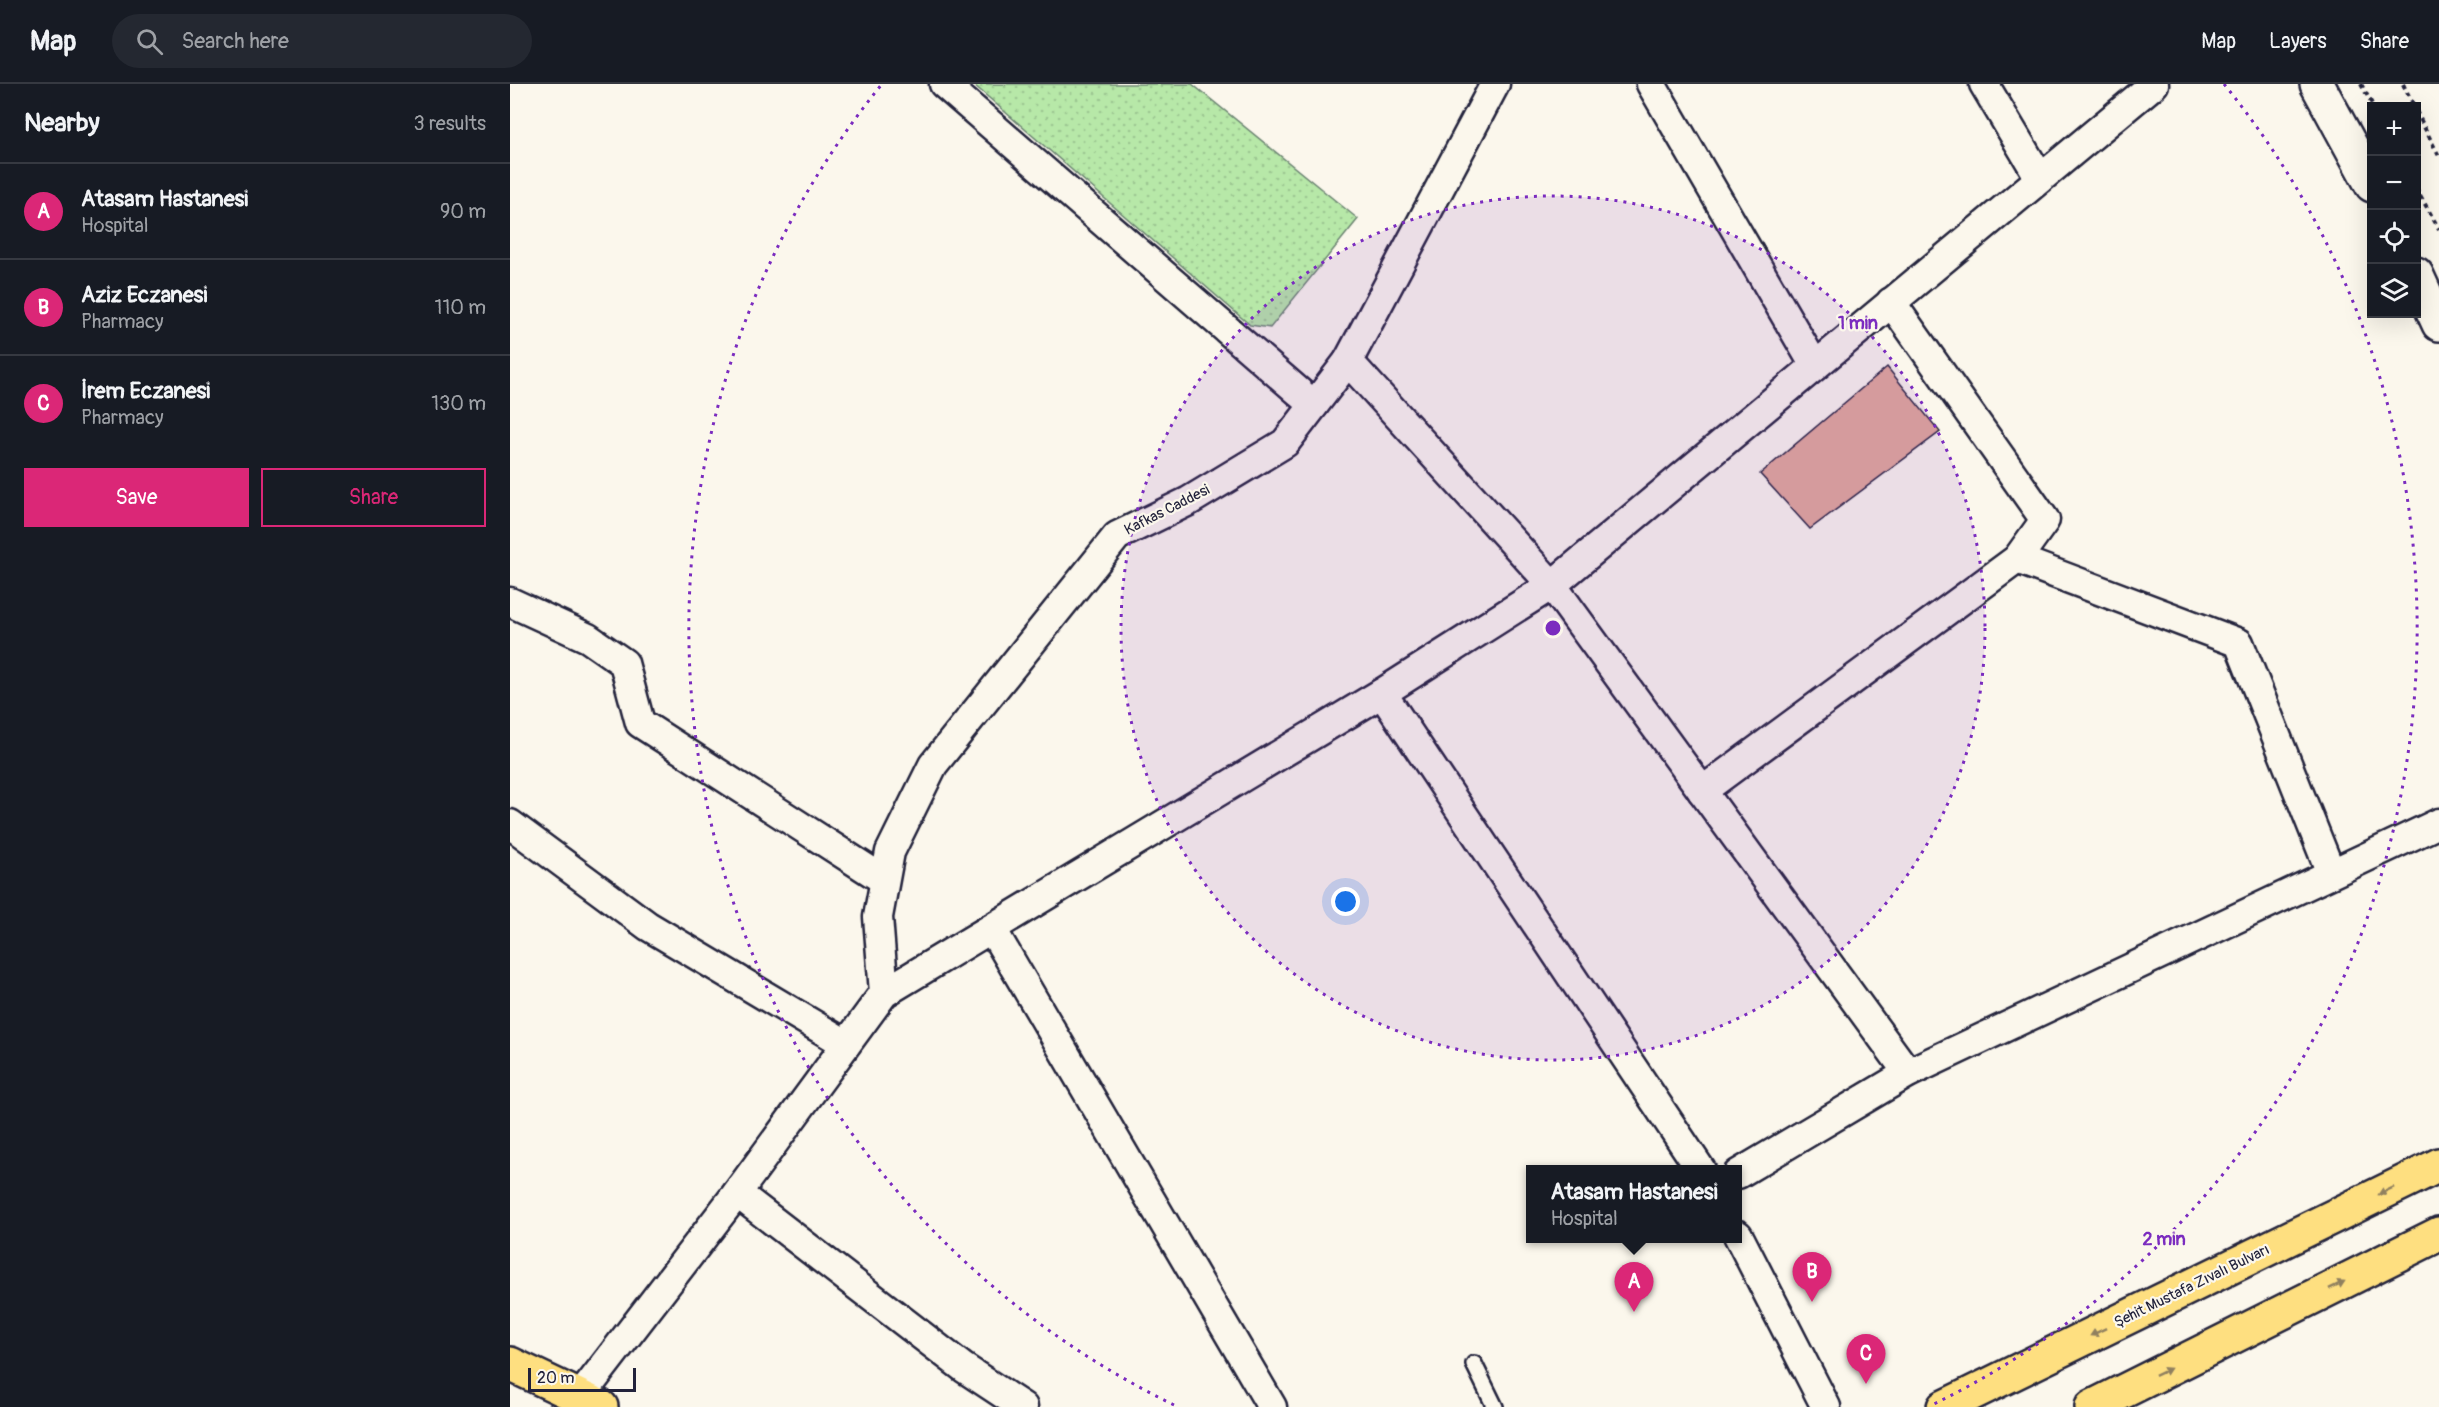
<!DOCTYPE html>
<meta charset="utf-8">
<style>
:root{--surface:#171b24;--page:#242831;--text:#f1f3f6;--muted:#9ea1a6;--line:#363941;--accent:#db2777}
body{margin:0;font-family:Pangolin,sans-serif;background:var(--page);color:var(--text)}
.controls{position:absolute;right:18px;top:18px;display:grid;overflow:hidden;border-radius:0px;box-shadow:0 6px 24px #0002}
.controls button{width:54px;height:54px;display:grid;place-items:center;padding:0;border:0;border-bottom:2px solid var(--line);background:var(--surface);color:var(--text);font:30px sans-serif}
.scale{position:absolute;left:18px;bottom:15px;width:108px;box-sizing:border-box;padding-left:6px;border:3px solid #22223b;border-top:0;font-size:16px;line-height:21px;white-space:nowrap;color:#22223b;-webkit-text-stroke:4px #fbf7ec;paint-order:stroke}
.you{position:absolute;left:836px;top:818px;width:21px;height:21px;margin:-15px;border:4px solid #fff;border-radius:50%;background:#1a73e8;box-shadow:0 0 0 9px #1a73e833}
.badge{display:grid;place-items:center;width:39px;height:39px;border-radius:50%;background:var(--accent);color:#fff;font-size:20px;font-weight:700}
.pin{position:absolute;translate:-50% -50px;filter:drop-shadow(0 2px 3px #0008)}
.pin::after{content:'';position:absolute;top:32px;width:21px;height:18px;background:inherit;clip-path:polygon(0 0,100% 0,50% 100%)}
.popup{position:absolute;left:1016px;top:1081px;width:216px;height:78px;box-sizing:border-box;display:grid;place-content:center;border-radius:0px;background:var(--surface);filter:drop-shadow(0 2px 4px #0005);font-size:20px;white-space:nowrap;color:var(--muted)}
.popup b{font-size:22px;color:var(--text)}
.popup::after{content:'';position:absolute;left:50%;top:100%;margin-left:-12px;border:12px solid transparent;border-top-color:var(--surface)}
.list{margin:0;padding:0;list-style:none}
h2{display:flex;justify-content:space-between;align-items:center;height:78px;margin:0;padding:0 24px;font-size:26px}
h2 small{font-size:20px;font-weight:400;color:var(--muted)}
.list li{display:grid;grid-template-columns:39px 1fr auto;gap:18px;align-items:center;box-sizing:border-box;height:96px;padding:0 24px;border-top:2px solid var(--line)}
.list b{display:block;font-size:22px;white-space:nowrap}
.list p{margin:0;font-size:20px;white-space:nowrap;color:var(--muted)}
.list em{font-size:20px;font-style:normal;color:var(--muted)}
.actions{display:flex;gap:12px;padding:18px 24px}
.actions a{flex:1;padding:14px 0;border:2px solid var(--accent);border-radius:0px;text-align:center;font-size:21px;color:var(--accent)}
.actions .main{background:var(--accent);color:#fff}
.icon{flex:none;width:33px;height:33px;fill:none;stroke:currentColor;stroke-width:2;stroke-linecap:round;stroke-linejoin:round}
.map{position:relative;flex:none;width:1929px;height:1323px;overflow:hidden}
header{display:flex;align-items:center;gap:36px;box-sizing:border-box;height:84px;padding:0 30px;background:var(--surface);border-bottom:2px solid var(--line)}
header strong{font-size:28px}
nav{display:flex;gap:33px;margin-inline-start:auto;font-size:21px}
.search{width:420px;height:54px;background:var(--page);display:flex;align-items:center;gap:15px;box-sizing:border-box;padding:0 21px;border-radius:33px;color:var(--muted);font-size:22px}
main{display:flex}
aside{flex:1;background:var(--surface)}
.map>svg:first-child{display:block}
</style>
<header>
<strong>Map</strong>
<div class="search"><svg class="icon" aria-label="search" viewBox="0 0 24 24"><circle cx="10" cy="10" r="6"/><path d="M15 15l6 6"/></svg>Search here</div>
<nav><a>Map</a><a>Layers</a><a>Share</a></nav>
</header>
<main>
<aside>
<h2>Nearby<small>3 results</small></h2>
<ul class="list">
<li><span class="badge">A</span><div><b>Atasam Hastanesi</b><p>Hospital</p></div><em>90 m</em></li>
<li><span class="badge">B</span><div><b>Aziz Eczanesi</b><p>Pharmacy</p></div><em>110 m</em></li>
<li><span class="badge">C</span><div><b>İrem Eczanesi</b><p>Pharmacy</p></div><em>130 m</em></li>
</ul>
<div class="actions"><a class="main">Save</a><a>Share</a></div>
</aside>
<div class="map">
<svg width="1929" height="1323" viewBox="0 0 1929 1323">
<defs>
<pattern id="park-dots" width="8" height="8" patternUnits="userSpaceOnUse" patternTransform="scale(1.5)"><rect width="8" height="8" fill="#b7e8a8"/><path d="M2 2h.1M6 6h.1" fill="none" stroke="#9dc792" stroke-width="1.8" stroke-linecap="round"/></pattern>
</defs>
<rect width="100%" height="100%" fill="#fbf7ec"/>
<filter id="ink" filterUnits="userSpaceOnUse"><feTurbulence type="fractalNoise" baseFrequency=".0167" numOctaves="2"/><feDisplacementMap in="SourceGraphic" scale="12" xChannelSelector="R" yChannelSelector="G"/><feConvolveMatrix kernelMatrix="1 2 1 2 8 2 1 2 1" color-interpolation-filters="sRGB"/></filter>
<g filter="url(#ink)">
<!-- park -->
<path fill="url(#park-dots)" stroke="#6c8572" stroke-width="1.5" d="M463,0H682L848,135L760,244L740,241Z"/>
<!-- building -->
<path fill="#e2ab99" stroke="#22223b" stroke-width="1.5" d="M1377,283L1430,348L1300,445L1250,390Z"/>
<g fill="none" stroke-linecap="round" stroke-linejoin="round">
<defs>
<path id="service" d="M964,1280L985,1323"/>
<g id="minor">
<path d="M434,0L804,321"/>
<path d="M1141,0L1305,282"/>
<path d="M1474,0L1530,94"/>
<path d="M838,277L1042,501L1398,989"/>
<path d="M1507,475L1729,559L1821,789"/>
<path d="M0,518L78,554L114,579L130,639L374,796"/>
<path d="M872,609L1191,1086"/>
<path d="M1192,707L1507,475L1535,436L1381,218"/>
<path d="M0,740L138,842L336,960"/>
<path d="M482,845L762,1323"/>
<path d="M374,909L368,833L380,768L423,681L607,452L679,417L775,359L838,277L985,0"/>
<path d="M1228,1090L1398,989L1929,739"/>
<path d="M227,1109L454,1284L513,1323"/>
<path d="M1228,1151L1316,1323"/>
<path d="M70,1313L227,1109L374,909L872,609L1042,501L1644,0"/>
</g>
<g id="secondary">
<path d="M1807,0L1862,101"/>
<path d="M1906,190L1929,240"/>
</g>
<g id="primary">
<path d="M0,1280L91,1323"/>
<path d="M1434,1323L1929,1081"/>
<path d="M1582,1323L1929,1150"/>
</g>
</defs>
<!-- service casing -->
<use href="#service" stroke="#22223b" stroke-width="20"/>
<!-- minor casing -->
<use href="#minor" stroke="#22223b" stroke-width="33"/>
<!-- secondary casing -->
<use href="#secondary" stroke="#22223b" stroke-width="38"/>
<!-- primary casing -->
<use href="#primary" stroke="#22223b" stroke-width="38"/>
<!-- path -->
<g stroke="#22223b" stroke-width="4" stroke-dasharray="4.5 4.5" stroke-linecap="butt">
<path d="M1851,0L1863,22"/>
<path d="M1893,0L1904,22"/>
<path d="M1906,27L1929,72"/>
<path d="M1906,104L1929,145"/>
</g>
<!-- service -->
<use href="#service" stroke="#fbf7ec" stroke-width="15"/>
<!-- minor -->
<use href="#minor" stroke="#fbf7ec" stroke-width="28"/>
<!-- secondary -->
<use href="#secondary" stroke="#fbf7ec" stroke-width="33"/>
<!-- primary -->
<use href="#primary" stroke="#fedf80" stroke-width="33"/>
</g>
<!-- one-way arrows -->
<defs><path id="oneway-solid" d="M-6-.8H1V-3.2L6.5 0L1 3.2V.8H-6Z" transform="scale(1.5)"/></defs>
<g fill="#90805e">
<use href="#oneway-solid" transform="translate(1876 1107) rotate(154)"/>
<use href="#oneway-solid" transform="translate(1827 1201) rotate(-26)"/>
<use href="#oneway-solid" transform="translate(1588 1248) rotate(154)"/>
<use href="#oneway-solid" transform="translate(1653 1288) rotate(-26)"/>
</g>
</g>
<!-- distance rings -->
<circle cx="1043" cy="544" r="432" fill="#7b2cbf" fill-opacity=".12"/>
<g fill="none" stroke="#7b2cbf" stroke-width="3" stroke-dasharray="3 6">
<circle cx="1043" cy="544" r="432"/>
<path d="M664 1321A864 864 0 0 1 372 0M1714 0A864 864 0 0 1 1422 1321"/>
</g>
<g text-anchor="middle" dominant-baseline="central" stroke-width="4.5" stroke-linejoin="round" paint-order="stroke">
<!-- street labels -->
<g font-size="15" fill="#22223b" stroke="#fbf7ec">
<text transform="translate(657 426) rotate(-27)">Kafkas Caddesi</text>
<text transform="translate(1682 1202) rotate(-26)">Şehit Mustafa Zıvalı Bulvarı</text>
</g>
</g>
<circle cx="1043" cy="544" r="9" fill="#7b2cbf" stroke="#fbf7ec" stroke-width="3"/>
<g font-size="18" text-anchor="middle" font-weight="bold" fill="#7b2cbf" stroke="#fbf7ec" stroke-width="4.5" stroke-linejoin="round" paint-order="stroke">
<text x="1348" y="245">1 min</text>
<text x="1654" y="1161">2 min</text>
</g>
</svg>
<div class="controls">
<button>+</button>
<button>−</button>
<button><svg class="icon" aria-label="locate" viewBox="0 0 24 24"><circle cx="12" cy="12" r="6"/><path d="M12 2v4M12 18v4M2 12h4M18 12h4"/></svg></button>
<button><svg class="icon" aria-label="layers" viewBox="0 0 24 24"><path d="M12 4l9 5-9 5-9-5zM3 14l9 5 9-5"/></svg></button>
</div>
<div class="scale">20 m</div>
<div class="you"></div>
<div class="pin badge" style="left:1124px;top:1228px">A</div>
<div class="popup"><b>Atasam Hastanesi</b>Hospital</div>
<div class="pin badge" style="left:1302px;top:1218px">B</div>
<div class="pin badge" style="left:1356px;top:1300px">C</div>
</div>
</main>
